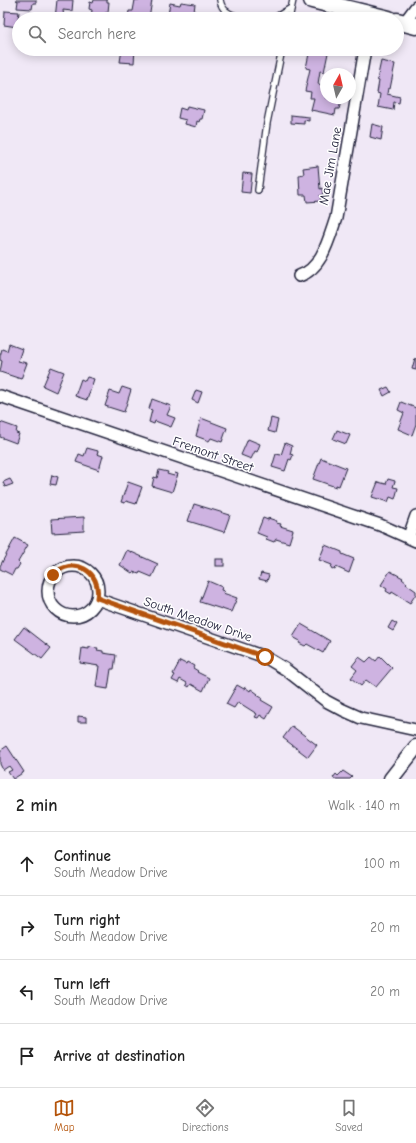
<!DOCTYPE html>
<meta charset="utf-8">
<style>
:root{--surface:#fff;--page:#f2f2f2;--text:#222;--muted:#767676;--line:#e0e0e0;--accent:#b45309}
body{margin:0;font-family:"Comic Neue",sans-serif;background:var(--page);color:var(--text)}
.compass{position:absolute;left:320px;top:68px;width:36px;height:36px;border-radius:50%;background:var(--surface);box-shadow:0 2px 10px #0003;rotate:8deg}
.stop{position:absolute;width:12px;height:12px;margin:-9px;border:3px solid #b45309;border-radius:50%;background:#fff}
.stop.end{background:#b45309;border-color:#fff;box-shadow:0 1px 4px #0008}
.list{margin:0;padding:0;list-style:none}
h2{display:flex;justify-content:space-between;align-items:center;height:52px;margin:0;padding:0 16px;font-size:17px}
h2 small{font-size:13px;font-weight:400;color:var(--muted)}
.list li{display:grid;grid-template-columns:26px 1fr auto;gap:12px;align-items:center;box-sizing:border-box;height:64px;padding:0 16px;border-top:1px solid var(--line)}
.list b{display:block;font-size:15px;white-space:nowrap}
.list p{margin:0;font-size:13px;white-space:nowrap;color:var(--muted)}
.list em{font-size:13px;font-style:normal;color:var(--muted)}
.icon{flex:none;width:22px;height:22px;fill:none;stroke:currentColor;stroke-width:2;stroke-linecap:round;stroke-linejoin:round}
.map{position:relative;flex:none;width:416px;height:779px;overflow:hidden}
.search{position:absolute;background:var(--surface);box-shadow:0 2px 10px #0003;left:12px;right:12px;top:12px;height:44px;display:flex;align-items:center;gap:10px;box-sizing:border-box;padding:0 14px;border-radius:22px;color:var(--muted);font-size:15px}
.sheet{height:308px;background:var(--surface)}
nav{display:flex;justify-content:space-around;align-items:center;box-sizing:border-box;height:56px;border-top:1px solid var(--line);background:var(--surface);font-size:11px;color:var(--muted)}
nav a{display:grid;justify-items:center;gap:2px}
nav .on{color:var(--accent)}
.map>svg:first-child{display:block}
</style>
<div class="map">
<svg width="416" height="779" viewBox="0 0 416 779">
<rect width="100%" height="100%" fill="#f0e8f6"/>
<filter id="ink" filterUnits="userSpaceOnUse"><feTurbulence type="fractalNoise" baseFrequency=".025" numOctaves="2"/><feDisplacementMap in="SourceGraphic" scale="8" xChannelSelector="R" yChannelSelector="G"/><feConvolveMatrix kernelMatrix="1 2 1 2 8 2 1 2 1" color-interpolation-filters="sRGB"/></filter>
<g filter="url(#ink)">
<!-- building -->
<g fill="#ceb3e1" stroke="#22223b">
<path d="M16,0H36V3H33L32,9L17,8L18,1Z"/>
<path d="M57,0H73L72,11L63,10L64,19H55Z"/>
<path d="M94,0H107V2H109L108,12H106L105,19L91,17L92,10L89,9L90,2L93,3Z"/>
<path d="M135,0H152L149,19H132V18L128,17L129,11H133Z"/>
<path d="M181,2L195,4L193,19H182V17L168,15L170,3L180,5Z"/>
<path d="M5,11L19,12L17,27L4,25Z"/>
<path d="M122,49H135L134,63L120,62Z"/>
<path d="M215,49H256V53L252,52L251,54L229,50V52Z"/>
<path d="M310,49L328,53L324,72L320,71L318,84L325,85L324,92L326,93V98H339L338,101L341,102L339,109H336L335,115L311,110L314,98H310L311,92L305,91L310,69L306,68Z"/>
<path d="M381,61L395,64L390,89L388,88L387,94L400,97L399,103L394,102L393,110L378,107L380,94L377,93L379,81L377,80Z"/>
<path d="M187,106L204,110L202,119H200L199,122L197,121L196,127L185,124L186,120L178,118L180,108L186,110Z"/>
<path d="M291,115L309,117V121L304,120V124L291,123Z"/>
<path d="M372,124L383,127L381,140L370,137Z"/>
<path d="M318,166L320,189L322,188L323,195H320L321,201L307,202L306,195H300L299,175L304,174L303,168Z"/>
<path d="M243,173L252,174L250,193L241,192Z"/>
<path d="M9,344L22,349L18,361L27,363L21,379L0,372L2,361L0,360V356L2,349L7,351Z"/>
<path d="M415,358L416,359V370L412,369Z"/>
<path d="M51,367L64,372L56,392L43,386Z"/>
<path d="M87,377L94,379L87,400L75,396L81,379L85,381Z"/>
<path d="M122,387L131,390L124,412L105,406L110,391L119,394Z"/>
<path d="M388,387L391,392L384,396L381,390Z"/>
<path d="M196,390L202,392L198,403L192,400Z"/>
<path d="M152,399L171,406L167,415L175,418L171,427L155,421L154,424L149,422L152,410L149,409Z"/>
<path d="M401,402L416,408V424L412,435L398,429L404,413L398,410Z"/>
<path d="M201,418L227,428L222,442L211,438L209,441L196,436Z"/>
<path d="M271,418L278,420L275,433L268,431Z"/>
<path d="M0,422L17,428L16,433L19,434L16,443L0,437Z"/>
<path d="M337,430L350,435L346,444L333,439Z"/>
<path d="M248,439L260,444L257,452L255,451L251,459L241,455Z"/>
<path d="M285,443L292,446L290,454L293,455L291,460L289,459L285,471L272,467L276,454L281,455Z"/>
<path d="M87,448L98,451L97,454L103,456L99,470L76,462L79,454L84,456Z"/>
<path d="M321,458L346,468L339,486L336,485V487L313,479Z"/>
<path d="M159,470L168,472L167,474L174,476L175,473L178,474L172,492L152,486L154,477L157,478Z"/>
<path d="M52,475L58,477L56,485L50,484Z"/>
<path d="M10,479L13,484L5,487L3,482Z"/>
<path d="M388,479L395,481L393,487L398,488L395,499L390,497L388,502L372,497L378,482L386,484Z"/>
<path d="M128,482L142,487L136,504L126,501L125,503L121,502Z"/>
<path d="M194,504L230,515L224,532L188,521Z"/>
<path d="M84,517V531L52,533L51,519Z"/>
<path d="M263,518L268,520V518L277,521L276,523L281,524L280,526L293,530L289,543L276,539L274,542L266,539L267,537L257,533Z"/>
<path d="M15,538L28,545L18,562L20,564L17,569H15L12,575L0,569V566Z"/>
<path d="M325,545L342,552V554L354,559L349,573L336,567L335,570L331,568L332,565L319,560Z"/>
<path d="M127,550L158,564L152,577L140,572L139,574L133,572L132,573L120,565Z"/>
<rect x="216" y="559" width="8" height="7"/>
<path d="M390,571L403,578L402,579L407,583L406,584L416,591V594L410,603L392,592L391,594L386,591L387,589L381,585Z"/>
<path d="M261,573L269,575L267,581L259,579Z"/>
<path d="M208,581L222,587L221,590L224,591L223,593L237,598L231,612L200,602Z"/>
<path d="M392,621L397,624L393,631L388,628Z"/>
<path d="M301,624L330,641L323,653L307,644L305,646L299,643L300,641L293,637Z"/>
<path d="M24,627L51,648L42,659L15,639Z"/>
<path d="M89,647L98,648L97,650L103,651V653L116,655L114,669H111L108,689L96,687L99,666L80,663L82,648L89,649Z"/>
<path d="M380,656L392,668L376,687L366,680L361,686L351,678L357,670L352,666L359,657L366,662L371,657L376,661Z"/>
<path d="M180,661L186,664L187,662L194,666L193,668L198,671L197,672L209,678L203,691L191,684L189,687L186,685L187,683L180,679L178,683L172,680L175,675L173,674Z"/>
<path d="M237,685L244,689L245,687L250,691L251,689L258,694L257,695L262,698L261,700L273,707L266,719L260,715L258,718L255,717L257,714L238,702L234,708L226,704Z"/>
<path d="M78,716L86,717V722H78Z"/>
<path d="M292,726L317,745L308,757L283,738Z"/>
<path d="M7,746L24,772L13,779L8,772L12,770L9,766L3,770L0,764V751Z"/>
<path d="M343,771L352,777L350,779H335L333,778L336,774L338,776Z"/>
</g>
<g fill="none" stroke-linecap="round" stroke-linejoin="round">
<defs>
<g id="service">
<path d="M220,0C222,13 233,15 244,19"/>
<path d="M273,19L291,8"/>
<path d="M289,19L293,0"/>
<path d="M258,190L267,123L282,49"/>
</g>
<g id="minor">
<path d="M404,23L416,7"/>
<path d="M299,276C322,269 329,238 336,218L365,49"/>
<path d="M0,396L380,525L416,541"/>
<path d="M409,536L416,516"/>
<circle cx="73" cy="591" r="25"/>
<path d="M97,599L265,657L285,669L326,701L343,710L361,718L416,730"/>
</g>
<path id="tertiary" d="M391,779L416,747"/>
<g id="secondary">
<path d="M312,0L389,19"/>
<path d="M397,21L416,26"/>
</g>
</defs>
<!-- service casing -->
<use href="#service" stroke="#22223b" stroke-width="8"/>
<!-- minor casing -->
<use href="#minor" stroke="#22223b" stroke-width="14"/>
<!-- tertiary casing -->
<use href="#tertiary" stroke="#22223b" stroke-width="17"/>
<!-- secondary casing -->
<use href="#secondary" stroke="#22223b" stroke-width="19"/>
<!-- service -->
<use href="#service" stroke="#fff" stroke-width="5.5"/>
<!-- minor -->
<use href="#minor" stroke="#fff" stroke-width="11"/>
<!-- tertiary -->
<use href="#tertiary" stroke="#fff" stroke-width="14"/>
<!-- secondary -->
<use href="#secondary" stroke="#fff" stroke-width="16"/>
</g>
</g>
<g fill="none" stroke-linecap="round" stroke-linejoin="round" filter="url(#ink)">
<!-- route -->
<path stroke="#b45309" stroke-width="5" d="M53,575C73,555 102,571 97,598L265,657"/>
</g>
<g text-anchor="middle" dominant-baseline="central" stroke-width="3" stroke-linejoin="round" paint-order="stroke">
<!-- street labels -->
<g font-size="13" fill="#22223b" stroke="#fff">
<text transform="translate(330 166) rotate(-80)">Mae Jim Lane</text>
<text transform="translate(213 454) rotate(19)">Fremont Street</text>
<text transform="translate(198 619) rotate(19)">South Meadow Drive</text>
</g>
</g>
</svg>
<svg class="compass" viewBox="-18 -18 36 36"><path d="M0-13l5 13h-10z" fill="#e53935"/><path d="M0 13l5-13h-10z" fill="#767676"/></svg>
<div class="stop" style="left:265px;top:657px"></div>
<div class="stop end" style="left:53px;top:575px"></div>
<div class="search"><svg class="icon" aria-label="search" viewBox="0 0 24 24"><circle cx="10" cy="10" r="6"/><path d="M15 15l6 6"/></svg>Search here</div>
</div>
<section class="sheet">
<h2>2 min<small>Walk · 140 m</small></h2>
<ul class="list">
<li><svg class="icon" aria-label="ahead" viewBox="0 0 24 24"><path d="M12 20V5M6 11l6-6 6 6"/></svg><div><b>Continue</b><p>South Meadow Drive</p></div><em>100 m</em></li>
<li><svg class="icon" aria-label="right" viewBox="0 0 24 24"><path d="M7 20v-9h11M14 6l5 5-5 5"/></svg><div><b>Turn right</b><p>South Meadow Drive</p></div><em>20 m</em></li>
<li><svg class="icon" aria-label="left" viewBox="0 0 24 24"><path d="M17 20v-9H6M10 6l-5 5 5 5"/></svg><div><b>Turn left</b><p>South Meadow Drive</p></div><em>20 m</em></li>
<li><svg class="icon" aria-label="arrive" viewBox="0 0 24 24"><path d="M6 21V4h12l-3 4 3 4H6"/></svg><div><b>Arrive at destination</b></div></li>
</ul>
</section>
<nav>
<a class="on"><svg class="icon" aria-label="map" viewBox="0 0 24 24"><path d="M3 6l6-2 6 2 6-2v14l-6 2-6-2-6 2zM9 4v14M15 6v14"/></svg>Map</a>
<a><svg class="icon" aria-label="directions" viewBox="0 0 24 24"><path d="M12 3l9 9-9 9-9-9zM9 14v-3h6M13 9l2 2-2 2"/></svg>Directions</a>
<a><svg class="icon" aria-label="saved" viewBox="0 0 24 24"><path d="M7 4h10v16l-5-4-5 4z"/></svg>Saved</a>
</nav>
